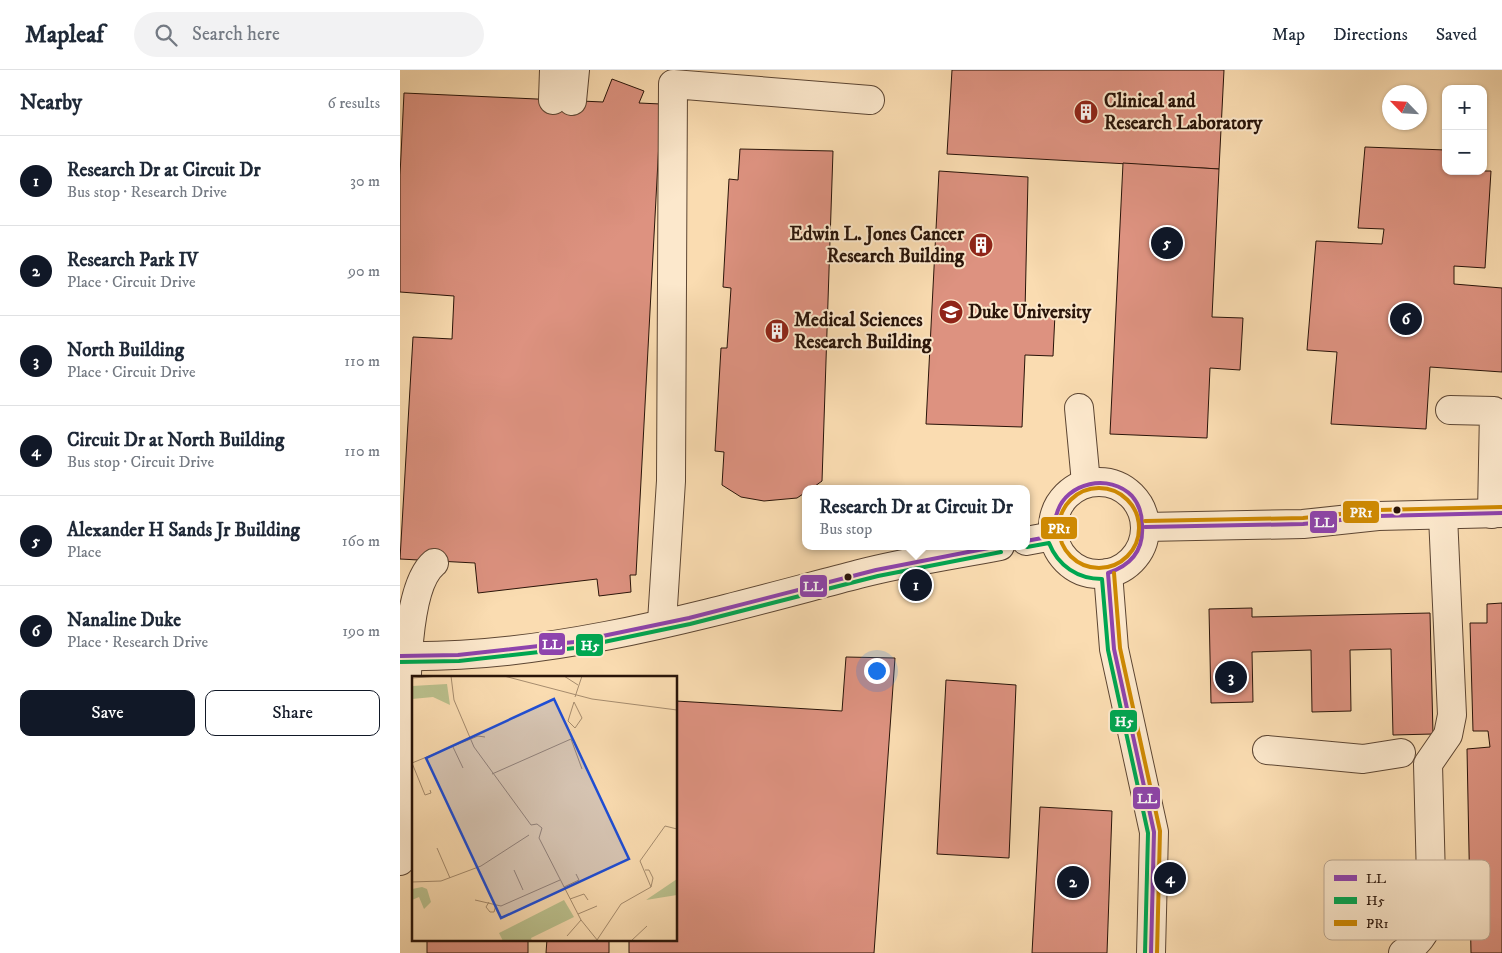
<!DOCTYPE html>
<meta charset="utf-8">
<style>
:root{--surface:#fff;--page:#f2f2f3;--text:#1f2937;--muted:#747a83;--line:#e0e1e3;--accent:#111827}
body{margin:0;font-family:"IM FELL DW Pica",serif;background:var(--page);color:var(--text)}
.controls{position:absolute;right:15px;top:15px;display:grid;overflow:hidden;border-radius:10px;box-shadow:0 1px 4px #0004}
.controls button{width:45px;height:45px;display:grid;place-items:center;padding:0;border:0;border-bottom:1px solid var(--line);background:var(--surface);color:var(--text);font:25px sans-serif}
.compass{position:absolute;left:982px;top:15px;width:45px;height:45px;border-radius:50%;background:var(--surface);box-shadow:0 1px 4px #0004;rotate:295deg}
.you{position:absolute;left:476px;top:600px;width:18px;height:18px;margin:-12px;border:4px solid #fff;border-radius:50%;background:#1a73e8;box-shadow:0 0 0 8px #1a73e833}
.badge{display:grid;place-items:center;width:32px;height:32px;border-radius:50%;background:var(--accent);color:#fff;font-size:16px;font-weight:700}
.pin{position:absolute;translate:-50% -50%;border:2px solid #fff;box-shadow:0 1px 5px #0006}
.popup{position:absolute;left:402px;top:415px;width:228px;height:65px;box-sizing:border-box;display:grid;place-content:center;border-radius:10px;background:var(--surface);filter:drop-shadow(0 1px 4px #0005);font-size:16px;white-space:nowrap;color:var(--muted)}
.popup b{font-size:19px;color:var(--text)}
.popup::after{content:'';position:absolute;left:50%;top:100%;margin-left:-10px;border:10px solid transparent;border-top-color:var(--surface)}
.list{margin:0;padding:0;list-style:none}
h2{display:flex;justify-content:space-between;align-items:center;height:65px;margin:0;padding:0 20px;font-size:21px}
h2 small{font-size:16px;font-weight:400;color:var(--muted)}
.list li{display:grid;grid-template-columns:32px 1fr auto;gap:15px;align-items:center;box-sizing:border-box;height:90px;padding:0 20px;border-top:1px solid var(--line)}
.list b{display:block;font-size:19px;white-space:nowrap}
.list p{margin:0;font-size:16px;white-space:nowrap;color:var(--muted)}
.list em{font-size:16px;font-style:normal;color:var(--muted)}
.actions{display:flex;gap:10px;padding:15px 20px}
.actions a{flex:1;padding:11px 0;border:1px solid var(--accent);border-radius:10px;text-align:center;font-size:18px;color:var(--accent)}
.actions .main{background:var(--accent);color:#fff}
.icon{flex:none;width:28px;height:28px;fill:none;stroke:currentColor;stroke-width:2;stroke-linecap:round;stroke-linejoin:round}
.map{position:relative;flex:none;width:1102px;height:883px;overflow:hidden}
header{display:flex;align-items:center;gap:30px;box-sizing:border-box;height:70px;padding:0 25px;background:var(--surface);border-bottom:1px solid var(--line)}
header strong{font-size:24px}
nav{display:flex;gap:28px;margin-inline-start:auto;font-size:18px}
.search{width:350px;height:45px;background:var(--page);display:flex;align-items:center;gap:12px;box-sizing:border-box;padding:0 18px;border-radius:28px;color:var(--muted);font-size:19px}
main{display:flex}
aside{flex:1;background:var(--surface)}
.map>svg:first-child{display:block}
</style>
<header>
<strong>Mapleaf</strong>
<div class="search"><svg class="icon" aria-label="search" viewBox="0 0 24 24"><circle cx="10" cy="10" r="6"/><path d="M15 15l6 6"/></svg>Search here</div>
<nav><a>Map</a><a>Directions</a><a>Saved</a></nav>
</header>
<main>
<aside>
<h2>Nearby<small>6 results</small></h2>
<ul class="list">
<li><span class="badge">1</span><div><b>Research Dr at Circuit Dr</b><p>Bus stop · Research Drive</p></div><em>30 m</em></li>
<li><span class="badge">2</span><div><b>Research Park IV</b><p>Place · Circuit Drive</p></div><em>90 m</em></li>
<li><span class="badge">3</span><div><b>North Building</b><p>Place · Circuit Drive</p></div><em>110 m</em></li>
<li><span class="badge">4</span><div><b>Circuit Dr at North Building</b><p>Bus stop · Circuit Drive</p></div><em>110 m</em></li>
<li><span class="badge">5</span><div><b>Alexander H Sands Jr Building</b><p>Place</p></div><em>160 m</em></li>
<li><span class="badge">6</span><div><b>Nanaline Duke</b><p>Place · Research Drive</p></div><em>190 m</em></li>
</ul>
<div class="actions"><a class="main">Save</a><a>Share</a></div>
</aside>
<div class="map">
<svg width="1102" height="883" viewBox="0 0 1102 883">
<rect width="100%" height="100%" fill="#fadcb1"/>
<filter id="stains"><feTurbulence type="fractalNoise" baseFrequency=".004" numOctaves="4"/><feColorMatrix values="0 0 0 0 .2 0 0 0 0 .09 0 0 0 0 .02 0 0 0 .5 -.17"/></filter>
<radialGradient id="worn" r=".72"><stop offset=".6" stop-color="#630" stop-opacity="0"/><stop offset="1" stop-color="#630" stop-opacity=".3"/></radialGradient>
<!-- building -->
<g fill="#dd9280" stroke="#291409">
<path d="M552,0H824L819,99L547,84Z"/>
<path d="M212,9L244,21L239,33L261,34L236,505H230L231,522L199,526L197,509L78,523L75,493L0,489L13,267L52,269L54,226L0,222V105L4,23L203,32Z"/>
<path d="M965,77L1046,80V101H1091L1085,198L1054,196V214L1102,218V302L1030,297L1026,359L931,354L937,282L907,280L916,171L982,174L984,159L958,158Z"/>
<path d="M340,79L433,81L422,411L411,419H406V422L397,428L364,431L341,427L322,415L324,382L315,381L321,278H327L331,218L323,217L329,109L338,110Z"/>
<path d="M723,93L819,99L812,247L843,248L840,300L810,298L807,368L710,364Z"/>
<path d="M539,101L628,107L625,242L655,244L653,286L625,285L622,357L526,354Z"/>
<path d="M1102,533V883H1071L1067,679L1090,677L1088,661H1073L1070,553H1087V534Z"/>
<path d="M852,538V547L1030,543L1033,664L993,665L991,579L950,580L951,641L912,642L911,580L852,582L853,632L811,633L809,539Z"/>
<path d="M446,587L495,588L474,883H229V869H276V631L442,641Z"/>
<path d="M546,610L616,615L609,788L537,784Z"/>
<path d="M640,737L712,741L707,883H632Z"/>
<rect x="27" y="869" width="101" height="14"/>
<path d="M147,869H209V883H146Z"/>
</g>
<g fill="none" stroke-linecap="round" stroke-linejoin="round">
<defs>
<g id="minor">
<path d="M153,30L154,0"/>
<path d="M172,31L175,0"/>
<path d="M679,338L686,413"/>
<path d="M1050,340L1094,341L1092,444"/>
<circle cx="699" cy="458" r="46"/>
<path d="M745,457L903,454L978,446L1102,443"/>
<path d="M626,471L653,466"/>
<path d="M708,503L714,579L754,762L751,883"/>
<path d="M262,552L271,411L273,14L470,30"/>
<path d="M0,586C156,589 309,543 459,504C505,492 553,485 600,476"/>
<path d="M867,680L963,689L1001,683"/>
<path d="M0,791C2,760 6,730 6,699C7,653 0,521 34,493"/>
<path d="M1003,883C1018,874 1025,863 1032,847L1028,694L1048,665L1052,645L1043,446"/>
</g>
</defs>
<!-- minor casing -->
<use href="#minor" stroke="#5d4633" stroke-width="30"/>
<!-- minor -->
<use href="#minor" stroke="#fce8cc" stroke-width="28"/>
<defs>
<g id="bus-1">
<path d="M745,457L903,454L978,446L1102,443"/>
<path d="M626,471L653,466C654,459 654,450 657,443C666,412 710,403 732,426C739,434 742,445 742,455C744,480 732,495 708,503L714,579L754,762L751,883"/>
<path d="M0,586L58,585L174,572L289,548L476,500L599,476"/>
</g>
<g id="bus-2">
<path d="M627,477L649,473C658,496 678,509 702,509L708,580L748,763L745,883"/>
<path d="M0,592L59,591L175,578L290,554L478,506L601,482"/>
</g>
<g id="bus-3">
<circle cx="699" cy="458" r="40"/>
<path d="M745,451L903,448L978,440L1102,437"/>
<path d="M714,503L720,578L760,761L757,883"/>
</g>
</defs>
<!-- bus-1 casing -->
<use href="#bus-1" stroke="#fce8cc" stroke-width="8"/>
<!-- bus-2 casing -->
<use href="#bus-2" stroke="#fce8cc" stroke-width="8"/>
<!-- bus-3 casing -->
<use href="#bus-3" stroke="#fce8cc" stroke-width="8"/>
<!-- bus-1 -->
<use href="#bus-1" stroke="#8e44ad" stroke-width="4"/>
<!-- bus-2 -->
<use href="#bus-2" stroke="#00a651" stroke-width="4"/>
<!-- bus-3 -->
<use href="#bus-3" stroke="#ce8902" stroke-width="4"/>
</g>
<!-- icons -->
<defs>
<symbol id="building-disc" viewBox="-11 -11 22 22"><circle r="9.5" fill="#8f2418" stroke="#fce8cc"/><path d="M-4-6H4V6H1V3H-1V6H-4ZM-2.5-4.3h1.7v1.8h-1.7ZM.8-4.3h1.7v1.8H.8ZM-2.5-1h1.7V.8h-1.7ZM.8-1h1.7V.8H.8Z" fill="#fff"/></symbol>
<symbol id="university-disc" viewBox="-11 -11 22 22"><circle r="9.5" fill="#8f2418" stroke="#fce8cc"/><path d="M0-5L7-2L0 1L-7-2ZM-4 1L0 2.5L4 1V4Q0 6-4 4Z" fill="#fff"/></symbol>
</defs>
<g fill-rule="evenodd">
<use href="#building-disc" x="672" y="28" width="28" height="28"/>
<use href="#building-disc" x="567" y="161" width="28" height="28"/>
<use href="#university-disc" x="537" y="228" width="28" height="28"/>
<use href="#building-disc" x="363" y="247" width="28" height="28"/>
</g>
<!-- markers -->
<g fill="#291409" stroke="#fce8cc" stroke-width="2">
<circle cx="997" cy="440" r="4.5"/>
<circle cx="448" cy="507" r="4.5"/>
</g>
<g text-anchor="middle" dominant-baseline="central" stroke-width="4" stroke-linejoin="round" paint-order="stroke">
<!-- poi labels -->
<g font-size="19" font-weight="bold" fill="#291409" stroke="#fce8cc" text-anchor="start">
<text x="704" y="31">Clinical and<tspan x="704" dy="22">Research Laboratory</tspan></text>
<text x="564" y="164" text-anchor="end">Edwin L. Jones Cancer<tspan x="564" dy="22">Research Building</tspan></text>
<text x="568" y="242">Duke University</text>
<text x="394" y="250">Medical Sciences<tspan x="394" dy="22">Research Building</tspan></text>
</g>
</g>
<!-- overview -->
<g transform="translate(12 606)">
<rect width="265" height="265" fill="#fadcb1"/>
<path d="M35,8L38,29L21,21L0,23V10ZM265,203V219L234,224ZM10,211L15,213L19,226L12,233L7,221L0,224V213ZM152,224L162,241L119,262L120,265H91L87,257Z" fill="#bbc18e"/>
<path fill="none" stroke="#a68c6e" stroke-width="1" d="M39,0L42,24L62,71L119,149M92,0L180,23L265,34M152,0L166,9M0,2L28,0M163,21L170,0M162,26L170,42L163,52L156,45ZM41,71L51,92M0,87L66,60L73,61M0,87L13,119L19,117L18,114M80,98L159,63L170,93M119,149L125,148L130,152L127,162M127,162L169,244L186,265M25,172L38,202M102,194L111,214M233,194H237L241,202L239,211L228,185L253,150L265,153M0,206L29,205L69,190L117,159M152,211L167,204L164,198M158,223L172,218L176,224M63,224L89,230L148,204M77,226L74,231L78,236H82L84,229M166,238L185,230M155,260L169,244M185,264L209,228L239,211M219,265L235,250"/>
<path fill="#1d4ed8" fill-opacity="0.15" stroke="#1d4ed8" stroke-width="2.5" d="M142,23L217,183L89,242L14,82Z"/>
<rect width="265" height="265" fill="none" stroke="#291409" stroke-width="2.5"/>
</g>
<!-- legend -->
<rect x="924" y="790" width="166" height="80" rx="8" fill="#fce8cc" stroke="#bda892" stroke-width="1"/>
<rect x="934" y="805" width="23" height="6" fill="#8e44ad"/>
<rect x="934" y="827" width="23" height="7" fill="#00a651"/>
<rect x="934" y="850" width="23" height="6" fill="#ce8902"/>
<g font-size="14" fill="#291409">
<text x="966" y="813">LL</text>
<text x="966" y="835">H5</text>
<text x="966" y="858">PR1</text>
</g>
<g stroke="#fce8cc" stroke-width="2">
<rect x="942" y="430" width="38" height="24" rx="5" fill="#ce8902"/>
<rect x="909" y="440" width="29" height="24" rx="5" fill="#8e44ad"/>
<rect x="640" y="446" width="38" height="24" rx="5" fill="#ce8902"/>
<rect x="399" y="504" width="29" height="24" rx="5" fill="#8e44ad"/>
<rect x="138" y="562" width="28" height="24" rx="5" fill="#8e44ad"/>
<rect x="175" y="563" width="29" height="24" rx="5" fill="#00a651"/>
<rect x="709" y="639" width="29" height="24" rx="5" fill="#00a651"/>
<rect x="732" y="716" width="29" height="24" rx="5" fill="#8e44ad"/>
</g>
<g font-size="14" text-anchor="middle" font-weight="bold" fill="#fff">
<text x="961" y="447">PR1</text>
<text x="924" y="457">LL</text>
<text x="659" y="463">PR1</text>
<text x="413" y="521">LL</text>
<text x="152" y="579">LL</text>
<text x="190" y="580">H5</text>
<text x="724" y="656">H5</text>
<text x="747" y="733">LL</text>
</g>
<rect width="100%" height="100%" filter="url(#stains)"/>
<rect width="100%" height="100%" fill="url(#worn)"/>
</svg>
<div class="controls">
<button>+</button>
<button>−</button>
</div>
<svg class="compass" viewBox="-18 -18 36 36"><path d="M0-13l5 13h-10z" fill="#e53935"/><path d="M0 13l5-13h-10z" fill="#747a83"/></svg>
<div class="you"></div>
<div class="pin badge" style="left:516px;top:515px">1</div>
<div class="popup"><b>Research Dr at Circuit Dr</b>Bus stop</div>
<div class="pin badge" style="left:673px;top:812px">2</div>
<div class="pin badge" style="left:831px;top:607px">3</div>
<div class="pin badge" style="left:770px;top:808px">4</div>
<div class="pin badge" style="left:767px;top:173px">5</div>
<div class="pin badge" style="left:1006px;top:249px">6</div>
</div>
</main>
